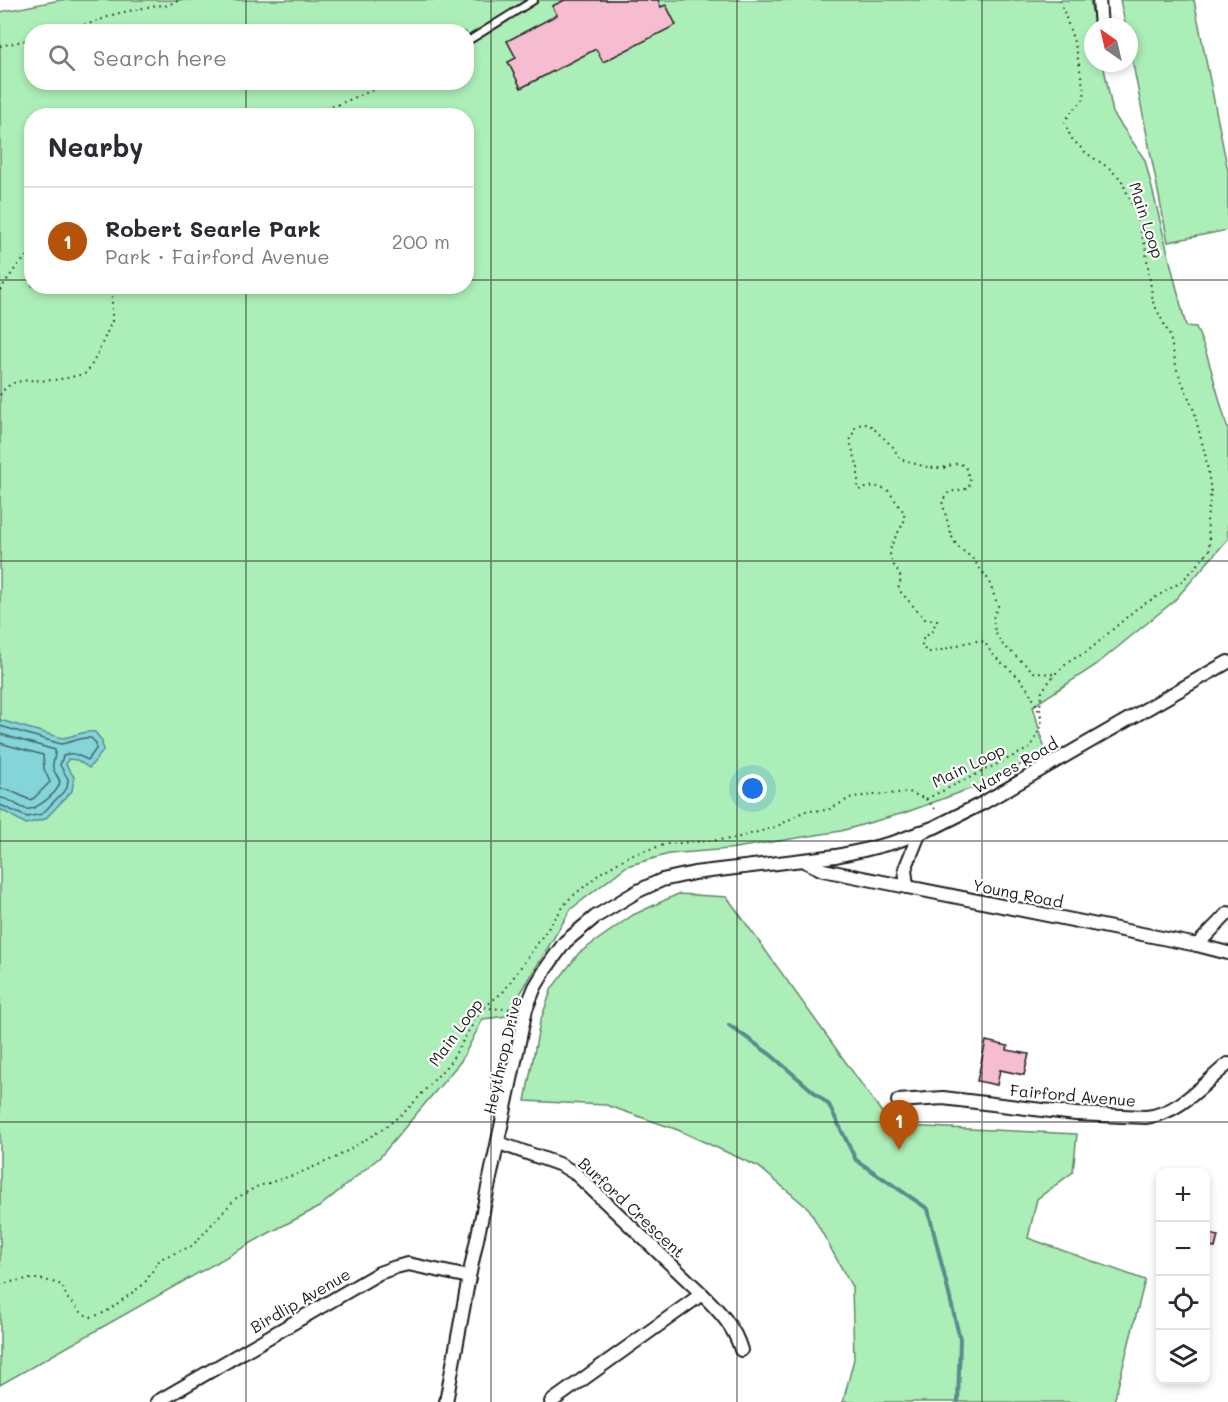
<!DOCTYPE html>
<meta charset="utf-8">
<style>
:root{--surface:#fff;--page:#f2f2f3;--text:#2b2b33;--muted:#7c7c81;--line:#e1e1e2;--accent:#b45309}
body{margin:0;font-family:Mali,sans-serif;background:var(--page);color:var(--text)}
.controls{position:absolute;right:18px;bottom:18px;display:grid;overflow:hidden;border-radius:12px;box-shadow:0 3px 9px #0003}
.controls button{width:54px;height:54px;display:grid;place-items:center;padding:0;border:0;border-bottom:2px solid var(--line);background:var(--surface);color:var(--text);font:30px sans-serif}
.compass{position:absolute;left:1084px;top:18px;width:54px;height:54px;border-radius:50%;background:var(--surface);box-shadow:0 3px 9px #0003;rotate:326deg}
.you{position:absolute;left:753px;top:789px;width:21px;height:21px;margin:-15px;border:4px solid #fff;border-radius:50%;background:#1a73e8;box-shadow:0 0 0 9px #1a73e833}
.badge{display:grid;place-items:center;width:39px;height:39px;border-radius:50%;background:var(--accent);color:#fff;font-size:20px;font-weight:700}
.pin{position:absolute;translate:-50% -50px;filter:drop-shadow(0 2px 3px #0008)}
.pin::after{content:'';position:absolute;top:32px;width:21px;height:18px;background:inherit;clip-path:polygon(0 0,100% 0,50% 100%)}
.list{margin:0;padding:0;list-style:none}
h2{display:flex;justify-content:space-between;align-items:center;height:78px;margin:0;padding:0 24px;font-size:26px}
h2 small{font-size:20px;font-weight:400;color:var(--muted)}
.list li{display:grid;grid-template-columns:39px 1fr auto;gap:18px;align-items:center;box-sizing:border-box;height:108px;padding:0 24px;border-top:2px solid var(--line)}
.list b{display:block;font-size:22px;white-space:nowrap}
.list p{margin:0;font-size:20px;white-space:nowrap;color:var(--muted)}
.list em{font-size:20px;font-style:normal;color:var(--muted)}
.icon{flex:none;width:33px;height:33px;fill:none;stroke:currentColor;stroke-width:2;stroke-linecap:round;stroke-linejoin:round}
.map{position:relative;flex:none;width:1228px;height:1402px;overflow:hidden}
.search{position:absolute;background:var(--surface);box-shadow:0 3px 9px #0003;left:24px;top:24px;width:450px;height:66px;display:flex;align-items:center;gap:15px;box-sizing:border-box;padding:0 21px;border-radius:24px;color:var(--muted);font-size:22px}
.panel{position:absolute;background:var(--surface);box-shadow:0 3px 9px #0003;left:24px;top:108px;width:450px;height:186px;border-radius:24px}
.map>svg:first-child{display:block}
</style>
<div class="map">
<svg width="1228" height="1402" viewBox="0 0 1228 1402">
<rect width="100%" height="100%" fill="#fff"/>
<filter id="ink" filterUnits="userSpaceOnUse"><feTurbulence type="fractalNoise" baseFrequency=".0167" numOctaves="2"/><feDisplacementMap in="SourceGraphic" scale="12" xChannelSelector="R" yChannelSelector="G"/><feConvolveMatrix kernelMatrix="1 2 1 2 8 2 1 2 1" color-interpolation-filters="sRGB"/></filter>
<g filter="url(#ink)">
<!-- green -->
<g fill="#aceeb7" stroke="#64856a" stroke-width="1.5" fill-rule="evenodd">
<path d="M60,0H1090L1095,27H1093V63H1103L1113,113L1145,160L1186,326L1196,327L1207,355L1228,430V539L1174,601L1096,665L1033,706L1045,751L994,780L907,812L841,831L729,849L669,854L627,866L571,909L507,1016L483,1019L461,1061L380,1157L319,1207L269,1233L0,1385V12ZM32,32H466V82H32ZM32,116H466V286H32Z"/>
<path d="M1120,0H1194L1228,171V230L1168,242L1129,44V27H1126Z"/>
<path d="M678,894L727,897L883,1114L904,1126L1077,1134L1073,1172L1037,1199L1028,1238L1145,1280L1114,1402H843L854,1359L852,1287L809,1209L759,1167L678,1130L606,1105L525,1101L540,1022L552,988L579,953L633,915Z"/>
</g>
<!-- water -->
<path fill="#83d5da" stroke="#5a8b8e" stroke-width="1.5" d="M0,720L62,738C74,737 83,730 95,732L102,741L103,751L89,768L77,760L68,759L66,765L74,777L72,791L45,819L26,824L0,809Z"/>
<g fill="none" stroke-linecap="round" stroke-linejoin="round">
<!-- shore -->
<g stroke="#456668" stroke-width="1.5">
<path d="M0,726L61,744C71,743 82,736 91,738L96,743V749L88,760C80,757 72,750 63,756L60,765L68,779L67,788L42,814L27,817L0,805"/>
<path d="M0,734L55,750C56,755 52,762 53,768C54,774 62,779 59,785C56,794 35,811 26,809C16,806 10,798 0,798"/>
<path d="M0,743L43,755L44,769L50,782L34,798L30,800L9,790L0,789"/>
</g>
<!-- stream -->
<path stroke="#5a8b8e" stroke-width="4" d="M729,1025L771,1055L829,1105L856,1160L928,1209L960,1339L958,1402"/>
</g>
<!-- building -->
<g fill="#f6bccf" stroke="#1c1c1c" stroke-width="1.5">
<path d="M565,0H658L661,7L666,5L676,25L603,62L596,49L521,88L508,62L516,58L507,41L557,15L552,6Z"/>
<path d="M986,1041L1008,1046L1007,1050L1029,1054L1024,1075L1000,1070L997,1085L977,1081Z"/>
<path d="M1206,1233L1218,1236L1215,1248L1206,1246Z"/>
</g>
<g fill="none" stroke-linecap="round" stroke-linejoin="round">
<defs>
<path id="service" d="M471,39L534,0"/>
<g id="minor">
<path d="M1099,0L1101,27"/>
<path d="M804,861L823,870L1197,945L1228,953"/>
<path d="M907,887L905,869L920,832"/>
<path d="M1197,945L1228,913"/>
<path d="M898,1101L943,1098L1076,1114L1146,1117C1179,1114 1203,1084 1228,1064"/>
<path d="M499,1143L561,1165L576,1174L702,1294L551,1402"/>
<path d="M702,1294C719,1311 734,1326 741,1350"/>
<path d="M157,1402L379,1273L396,1267L408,1264L469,1277"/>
<path d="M446,1402L469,1277L526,1009L535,987L547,967L565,942L595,917L638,891L662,880L694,873L836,856L864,850L895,842L935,827L983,803L1228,662"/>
</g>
</defs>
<!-- service casing -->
<use href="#service" stroke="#1c1c1c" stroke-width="10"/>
<!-- minor casing -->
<use href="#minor" stroke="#1c1c1c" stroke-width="16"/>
<!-- path -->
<g stroke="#1c1c1c" stroke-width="2" stroke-dasharray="1.5 4.5" stroke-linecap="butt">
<path d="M55,32L95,22L115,14L157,5L165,6L180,0"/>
<path d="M0,46L32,39"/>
<path d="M291,116L337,105L392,82"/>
<path d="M0,290L17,266L32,252"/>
<path d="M0,395C12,375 33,382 53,380C64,379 76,376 87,373L97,355L112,321V286"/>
<path d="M1041,716C1034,700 1028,686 1015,674C1003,663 992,657 985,642C970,637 946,652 928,652L922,647V640L932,631L937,620L925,619L898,589C906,570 891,570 890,554C890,542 901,530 905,519L903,511L887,489L874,486L858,490V468L850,441L855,428L861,424H869L893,447L900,459C914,463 927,469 942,468C952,466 955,461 965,466L971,483L966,489L949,492L942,501L951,535L957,546L972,558L988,579L998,606L993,618L995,632L1002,644L1035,673L1055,674"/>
<path d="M926,799L938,812"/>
<path d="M484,1008L514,1009"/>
<path d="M0,1285C25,1278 37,1276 62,1285L67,1298L83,1314L92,1317L106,1312L144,1284L160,1259L192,1246L235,1199L256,1187L297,1174L337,1157L383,1129L408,1109L451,1061L481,1010L504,991L568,900L602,872L631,855L667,844L732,839L776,827L805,811L828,810L852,797L909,792L926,799L1030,748L1042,725L1040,707L1042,691L1055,674L1071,660L1087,652L1136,609L1181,582L1196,567L1210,549L1207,519L1211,492L1206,458L1193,408L1177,370L1170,336L1153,302L1145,245L1133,207L1121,179L1109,168L1086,153L1071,138L1065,123C1071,107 1077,110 1085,97L1076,48L1060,0"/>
</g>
<!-- service -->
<use href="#service" stroke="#fff" stroke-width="6"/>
<!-- minor -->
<use href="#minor" stroke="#fff" stroke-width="12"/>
</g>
</g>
<!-- grid -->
<path fill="none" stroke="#1c1c1c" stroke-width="1.5" stroke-opacity="0.55" d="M246,0V32M491,0V1402M737,0V1402M982,0V1402M246,82V116M0,280H32M466,280H1228M246,286V1402M0,561H1228M0,841H1228M0,1122H1228"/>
<g text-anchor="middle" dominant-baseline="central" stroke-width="4.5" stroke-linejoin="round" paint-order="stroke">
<!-- street labels -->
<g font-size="16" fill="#1c1c1c" stroke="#fff">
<text transform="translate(1147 220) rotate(72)">Main Loop</text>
<text transform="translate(968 765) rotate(-26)">Main Loop</text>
<text transform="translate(1015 765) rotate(-30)">Wares Road</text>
<text transform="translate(1018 893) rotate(11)">Young Road</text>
<text transform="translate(455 1032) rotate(-54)">Main Loop</text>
<text transform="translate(502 1055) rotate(-77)">Heythrop Drive</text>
<text transform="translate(1073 1095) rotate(5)">Fairford Avenue</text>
<text transform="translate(632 1207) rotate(43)">Burford Crescent</text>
<text transform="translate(300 1300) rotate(-30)">Birdlip Avenue</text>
</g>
</g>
</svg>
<div class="controls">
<button>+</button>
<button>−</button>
<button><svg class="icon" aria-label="locate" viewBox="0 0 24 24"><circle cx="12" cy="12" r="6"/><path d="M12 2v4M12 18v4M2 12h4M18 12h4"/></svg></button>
<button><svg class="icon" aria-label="layers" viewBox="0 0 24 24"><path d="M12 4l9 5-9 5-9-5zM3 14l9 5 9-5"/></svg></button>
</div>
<svg class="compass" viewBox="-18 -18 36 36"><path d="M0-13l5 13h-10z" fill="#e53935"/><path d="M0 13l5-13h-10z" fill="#7c7c81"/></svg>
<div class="you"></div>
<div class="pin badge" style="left:899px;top:1150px">1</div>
<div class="search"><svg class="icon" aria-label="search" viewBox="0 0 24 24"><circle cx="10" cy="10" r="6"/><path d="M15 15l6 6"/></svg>Search here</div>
<section class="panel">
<h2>Nearby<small></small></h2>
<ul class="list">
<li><span class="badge">1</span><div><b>Robert Searle Park</b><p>Park · Fairford Avenue</p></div><em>200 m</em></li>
</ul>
</section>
</div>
